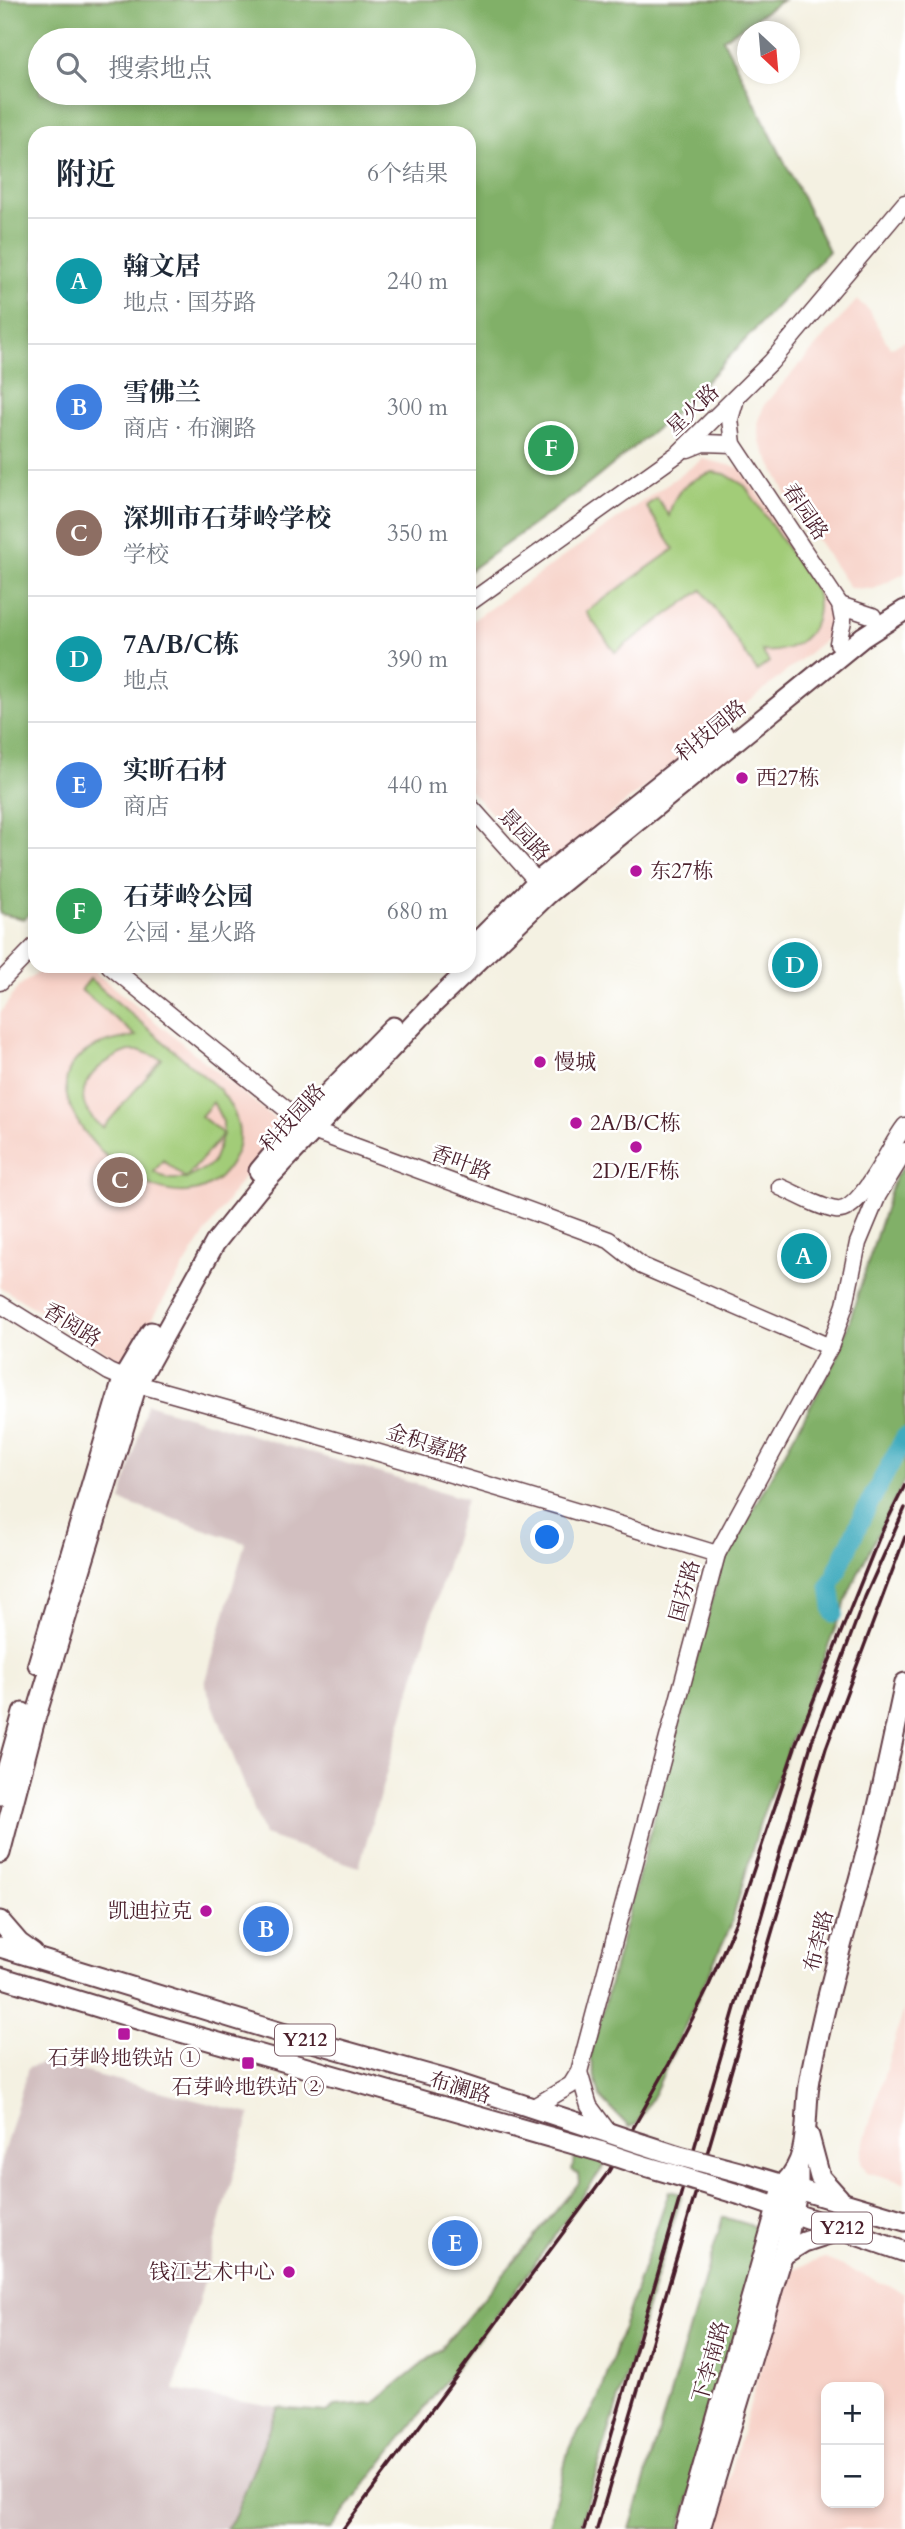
<!DOCTYPE html>
<html lang="zh">
<meta charset="utf-8">
<style>
:root{--surface:#fff;--page:#f2f2f3;--text:#1f2937;--muted:#747a83;--line:#e0e1e3;--accent:#0b8043}
body{margin:0;font-family:Cardo,"Noto Serif SC",serif;background:var(--page);color:var(--text)}
.controls{position:absolute;right:21px;bottom:21px;display:grid;overflow:hidden;border-radius:14px;box-shadow:0 4px 10px #0003}
.controls button{width:63px;height:63px;display:grid;place-items:center;padding:0;border:0;border-bottom:2px solid var(--line);background:var(--surface);color:var(--text);font:35px sans-serif}
.compass{position:absolute;left:737px;top:21px;width:63px;height:63px;border-radius:50%;background:var(--surface);box-shadow:0 4px 10px #0003;rotate:154deg}
.you{position:absolute;left:548px;top:1538px;width:24px;height:24px;margin:-18px;border:5px solid #fff;border-radius:50%;background:#1a73e8;box-shadow:0 0 0 10px #1a73e833}
.badge{display:grid;place-items:center;width:46px;height:46px;border-radius:50%;background:var(--accent);color:#fff;font-size:23px;font-weight:700}
.pin{position:absolute;translate:-50% -50%;border:4px solid #fff;box-shadow:0 2px 7px #0006}
.list{margin:0;padding:0;list-style:none}
h2{display:flex;justify-content:space-between;align-items:center;height:91px;margin:0;padding:0 28px;font-size:30px}
h2 small{font-size:23px;font-weight:400;color:var(--muted)}
.list li{display:grid;grid-template-columns:46px 1fr auto;gap:21px;align-items:center;box-sizing:border-box;height:126px;padding:0 28px;border-top:2px solid var(--line)}
.list b{display:block;font-size:26px;white-space:nowrap}
.list p{margin:0;font-size:23px;white-space:nowrap;color:var(--muted)}
.list em{font-size:23px;font-style:normal;color:var(--muted)}
.icon{flex:none;width:38px;height:38px;fill:none;stroke:currentColor;stroke-width:2;stroke-linecap:round;stroke-linejoin:round}
.map{position:relative;flex:none;width:905px;height:2529px;overflow:hidden}
.search{position:absolute;background:var(--surface);box-shadow:0 4px 10px #0003;left:28px;top:28px;width:448px;height:77px;display:flex;align-items:center;gap:18px;box-sizing:border-box;padding:0 24px;border-radius:38px;color:var(--muted);font-size:26px}
.panel{position:absolute;background:var(--surface);box-shadow:0 4px 10px #0003;left:28px;top:126px;width:448px;height:847px;border-radius:21px}
.map>svg:first-child{display:block}
</style>
<div class="map">
<svg width="905" height="2529" viewBox="0 0 905 2529">
<rect width="100%" height="100%" fill="#fff"/>
<filter id="ink" filterUnits="userSpaceOnUse"><feTurbulence type="fractalNoise" baseFrequency=".0143" numOctaves="2"/><feDisplacementMap in="SourceGraphic" scale="14" xChannelSelector="R" yChannelSelector="G"/><feConvolveMatrix kernelMatrix="1 2 1 2 8 2 1 2 1" color-interpolation-filters="sRGB"/></filter>
<filter id="wash" filterUnits="userSpaceOnUse"><feTurbulence type="fractalNoise" baseFrequency=".00686" numOctaves="4" result="noise"/><feDisplacementMap in="SourceGraphic" scale="28" xChannelSelector="R" yChannelSelector="G"/><feGaussianBlur stdDeviation="1.57" result="paint"/><feColorMatrix in="noise" values="0 0 0 0 0 0 0 0 0 0 0 0 0 0 0 0 0 1.4 0 .05"/><feComposite in="paint" operator="in"/></filter>
<g filter="url(#wash)">
<rect width="100%" height="100%" fill="#f4f1e2"/>
<!-- built -->
<g fill="#f7d1c7" fill-rule="evenodd">
<path d="M857,300L869,310L890,348L905,341V573L874,589L850,588L787,495L760,442L758,423L764,405Z"/>
<path d="M703,459L741,468L834,608L835,621L830,636L545,868L469,790V623Z"/>
<path d="M47,966H87L280,1123L196,1247L125,1363L0,1287V1013L19,986Z"/>
<path d="M905,2006V2183L867,2172L861,2163V2152Z"/>
<path d="M824,2258L905,2293V2529H715L788,2271ZM879,2387V2503H826V2387Z"/>
</g>
<!-- industrial -->
<g fill="#d2bfc0">
<path d="M147,1404L466,1499L359,1867L264,1835L205,1684L245,1543L121,1501Z"/>
<path d="M46,2062L250,2114L174,2390L278,2408L235,2516L226,2529H0V2164L28,2068Z"/>
</g>
<!-- green -->
<g fill="#a2cc78" stroke="#767652" stroke-width="2" fill-rule="evenodd">
<path d="M713,472L725,474L745,486L816,591C826,627 798,655 762,651L769,662L757,671L702,590L615,652L586,612L674,549L646,506L657,498L669,516C674,490 688,480 713,472Z"/>
<path d="M90,979L219,1089C235,1108 246,1133 234,1157C188,1251 53,1133 67,1077C75,1047 111,1040 136,1036L81,990ZM129,1051H141L162,1059L103,1128C62,1097 92,1064 129,1051ZM213,1102L223,1122V1134L201,1116ZM223,1134L212,1164L186,1179V1178ZM163,1160L185,1178V1179H168L154,1172Z"/>
</g>
<!-- forest -->
<g fill="#81b068" stroke="#66684a" stroke-width="2" fill-rule="evenodd">
<path d="M0,0H783L723,39L829,251L678,411L588,485L469,571V133H35V909L24,919L0,914ZM464,40V93H40V40Z"/>
<path d="M905,1165V1479L851,1588L761,1819L731,1925L655,2092L636,2125L629,2127L600,2097L590,2058L721,1566L838,1357L895,1177Z"/>
<path d="M576,2149L609,2159L513,2294L331,2529H226L235,2516L278,2408L327,2412L335,2406L374,2403L442,2348L579,2183L578,2174L572,2170Z"/>
<path d="M669,2191L682,2194L579,2529H548L569,2448L599,2399Z"/>
<path d="M723,2217L754,2226L761,2261L680,2529H630Z"/>
</g>
<g fill="none" stroke-linecap="round" stroke-linejoin="round">
<!-- river -->
<path stroke="#3fabbe" stroke-width="19" d="M834,1613L830,1586L863,1515L905,1437"/>
</g>
</g>
<g filter="url(#ink)">
<g fill="none" stroke-linecap="round" stroke-linejoin="round">
<defs>
<g id="minor">
<path d="M735,402L730,419L733,444L840,605L843,621L838,643"/>
<path d="M688,449L703,443L733,444"/>
<path d="M469,603L679,453L771,362L905,203"/>
<path d="M840,605L873,616"/>
<path d="M469,805L544,889"/>
<path d="M110,966L313,1131L609,1240L642,1266L830,1347"/>
<path d="M0,982L35,946"/>
<path d="M780,1187C797,1194 817,1207 836,1210C861,1214 890,1144 905,1126"/>
<path d="M0,1304L109,1372L137,1384C332,1438 524,1495 717,1554"/>
<path d="M579,2072L589,2106L609,2133"/>
<path d="M532,2108L571,2085L579,2072L717,1554L830,1347L845,1305L858,1243L878,1195L905,1151"/>
</g>
<g id="major">
<path d="M469,950L538,881L723,734"/>
<path d="M259,1171L300,1122L393,1027"/>
<path d="M38,1664L123,1379L151,1332"/>
<path d="M0,1795L23,1713"/>
<path d="M0,1853L35,1719L137,1384L215,1243L258,1189L431,1006L548,894L863,637L905,610"/>
<path d="M0,1921L19,1943L33,1953"/>
<path d="M0,1947L295,2037L447,2080L609,2133"/>
<path d="M0,1977L163,2027L602,2152"/>
<path d="M809,2136L820,2177L839,2198"/>
<path d="M642,2144L676,2155"/>
<path d="M638,2164L669,2173"/>
<path d="M747,2174L905,2221"/>
<path d="M741,2195L905,2252"/>
<path d="M783,2255L804,2242L844,2229"/>
<path d="M685,2529L784,2184C813,2155 803,2116 810,2079C826,1991 853,1906 875,1819C886,1774 895,1729 905,1683"/>
<path d="M700,2529L787,2241L798,2188V2170"/>
</g>
</defs>
<!-- minor casing -->
<use href="#minor" stroke="#643e46" stroke-width="19"/>
<!-- major casing -->
<use href="#major" stroke="#643e46" stroke-width="23"/>
<!-- minor -->
<use href="#minor" stroke="#fff" stroke-width="16"/>
<!-- major -->
<use href="#major" stroke="#fff" stroke-width="19"/>
<!-- rail -->
<g stroke="#4a1f2b" stroke-width="3.5">
<path d="M343,2529L609,2171L669,2064L706,1992L737,1919L797,1741L881,1533L905,1485"/>
<path d="M584,2529L812,1741L865,1597L905,1508"/>
<path d="M597,2529L826,1748L905,1537"/>
</g>
<defs>
<g id="major-bridge">
<path d="M609,2133L642,2144"/>
<path d="M602,2152L638,2164"/>
<path d="M676,2155L747,2174"/>
<path d="M669,2173L741,2195"/>
</g>
</defs>
<!-- major-bridge casing -->
<use href="#major-bridge" stroke="#643e46" stroke-width="23" stroke-linecap="butt"/>
<!-- major-bridge -->
<use href="#major-bridge" stroke="#fff" stroke-width="19"/>
</g>
</g>
<!-- markers -->
<g fill="#b5179e" stroke="#fff" stroke-width="2.5">
<circle cx="742" cy="778" r="7"/>
<circle cx="636" cy="871" r="7"/>
<circle cx="540" cy="1062" r="7"/>
<circle cx="576" cy="1123" r="7"/>
<circle cx="636" cy="1147" r="7"/>
<circle cx="206" cy="1911" r="7"/>
<rect x="117" y="2027" width="14" height="14" rx="3.5"/>
<rect x="241" y="2056" width="14" height="14" rx="3.5"/>
<circle cx="289" cy="2272" r="7"/>
</g>
<g text-anchor="middle" dominant-baseline="central" stroke-width="5" stroke-linejoin="round" paint-order="stroke">
<!-- shield labels -->
<g fill="#fff" stroke="#80626b" stroke-width="2">
<rect x="275" y="2024.5" width="60" height="31" rx="5"/>
<rect x="812" y="2212.5" width="60" height="31" rx="5"/>
</g>
<g font-size="19" font-weight="bold" fill="#4a1f2b">
<text x="305" y="2040">Y212</text>
<text x="842" y="2228">Y212</text>
</g>
<!-- street labels -->
<g font-size="21" fill="#4a1f2b" stroke="#fff">
<text transform="translate(693 410) rotate(-43)">星火路</text>
<text transform="translate(805 512) rotate(56)">春园路</text>
<text transform="translate(711 731) rotate(-39)">科技园路</text>
<text transform="translate(524 835) rotate(47)">景园路</text>
<text transform="translate(293 1118) rotate(-47)">科技园路</text>
<text transform="translate(461 1163) rotate(20)">香叶路</text>
<text transform="translate(72 1325) rotate(32)">香阅路</text>
<text transform="translate(427 1444) rotate(18)">金积嘉路</text>
<text transform="translate(685 1591) rotate(-75)">国芬路</text>
<text transform="translate(819 1941) rotate(-76)">布李路</text>
<text transform="translate(460 2088) rotate(16)">布澜路</text>
<text transform="translate(711 2362) rotate(-74)">下李南路</text>
</g>
<!-- poi labels -->
<g font-size="21" fill="#4a1f2b" stroke="#fff" text-anchor="start">
<text x="756" y="778">西27栋</text>
<text x="650" y="871">东27栋</text>
<text x="554" y="1062">慢城</text>
<text x="590" y="1123">2A/B/C栋</text>
<text x="636" y="1171" text-anchor="middle">2D/E/F栋</text>
<text x="192" y="1911" text-anchor="end">凯迪拉克</text>
<text x="124" y="2058" text-anchor="middle">石芽岭地铁站 ①</text>
<text x="248" y="2087" text-anchor="middle">石芽岭地铁站 ②</text>
<text x="275" y="2272" text-anchor="end">钱江艺术中心</text>
</g>
</g>
</svg>
<div class="controls">
<button>+</button>
<button>−</button>
</div>
<svg class="compass" viewBox="-18 -18 36 36"><path d="M0-13l5 13h-10z" fill="#e53935"/><path d="M0 13l5-13h-10z" fill="#747a83"/></svg>
<div class="you"></div>
<div class="pin badge" style="left:804px;top:1256px;background:#0f9aa8">A</div>
<div class="pin badge" style="left:266px;top:1929px;background:#3f7fe0">B</div>
<div class="pin badge" style="left:120px;top:1180px;background:#8d6e63">C</div>
<div class="pin badge" style="left:795px;top:965px;background:#0f9aa8">D</div>
<div class="pin badge" style="left:455px;top:2243px;background:#3f7fe0">E</div>
<div class="pin badge" style="left:551px;top:448px;background:#2e9e5b">F</div>
<div class="search"><svg class="icon" aria-label="search" viewBox="0 0 24 24"><circle cx="10" cy="10" r="6"/><path d="M15 15l6 6"/></svg>搜索地点</div>
<section class="panel">
<h2>附近<small>6个结果</small></h2>
<ul class="list">
<li><span class="badge" style="background:#0f9aa8">A</span><div><b>翰文居</b><p>地点 · 国芬路</p></div><em>240 m</em></li>
<li><span class="badge" style="background:#3f7fe0">B</span><div><b>雪佛兰</b><p>商店 · 布澜路</p></div><em>300 m</em></li>
<li><span class="badge" style="background:#8d6e63">C</span><div><b>深圳市石芽岭学校</b><p>学校</p></div><em>350 m</em></li>
<li><span class="badge" style="background:#0f9aa8">D</span><div><b>7A/B/C栋</b><p>地点</p></div><em>390 m</em></li>
<li><span class="badge" style="background:#3f7fe0">E</span><div><b>实昕石材</b><p>商店</p></div><em>440 m</em></li>
<li><span class="badge" style="background:#2e9e5b">F</span><div><b>石芽岭公园</b><p>公园 · 星火路</p></div><em>680 m</em></li>
</ul>
</section>
</div>
